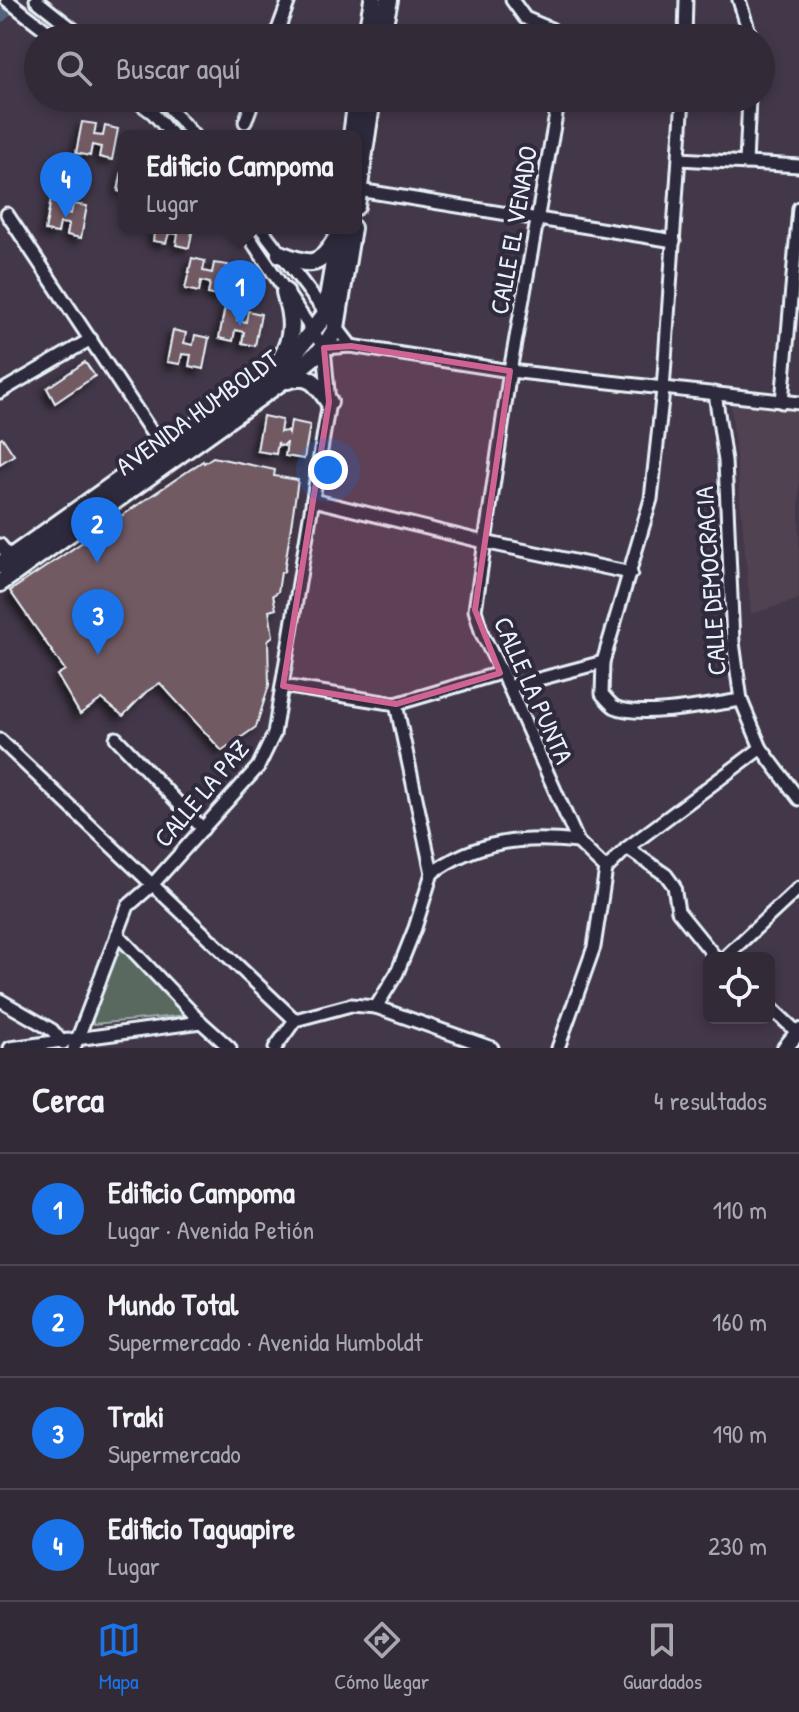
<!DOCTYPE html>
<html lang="es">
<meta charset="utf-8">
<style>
:root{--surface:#322a37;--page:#3a323f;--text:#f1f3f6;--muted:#a8a7ad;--line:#4d4652;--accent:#1a73e8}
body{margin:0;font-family:"Patrick Hand",sans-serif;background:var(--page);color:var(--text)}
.controls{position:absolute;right:24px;bottom:24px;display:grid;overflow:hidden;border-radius:12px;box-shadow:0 4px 12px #0003}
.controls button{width:72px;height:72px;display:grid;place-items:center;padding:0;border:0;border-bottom:2px solid var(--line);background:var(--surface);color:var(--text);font:40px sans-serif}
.you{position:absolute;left:328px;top:470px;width:28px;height:28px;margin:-20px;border:6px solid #fff;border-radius:50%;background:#1a73e8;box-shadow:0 0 0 12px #1a73e833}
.badge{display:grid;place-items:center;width:52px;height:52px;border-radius:50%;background:var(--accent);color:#fff;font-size:26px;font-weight:700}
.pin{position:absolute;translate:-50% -66px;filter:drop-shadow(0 2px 4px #0008)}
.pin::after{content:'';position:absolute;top:42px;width:28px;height:24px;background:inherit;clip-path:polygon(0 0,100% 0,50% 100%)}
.popup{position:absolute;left:118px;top:130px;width:244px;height:104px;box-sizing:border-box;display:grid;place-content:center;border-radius:12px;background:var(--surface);filter:drop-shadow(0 2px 6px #0005);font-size:26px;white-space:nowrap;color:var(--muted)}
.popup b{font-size:30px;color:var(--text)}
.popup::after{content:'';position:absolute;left:50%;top:100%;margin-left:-16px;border:16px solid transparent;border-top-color:var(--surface)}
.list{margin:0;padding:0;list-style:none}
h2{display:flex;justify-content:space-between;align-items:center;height:104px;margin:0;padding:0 32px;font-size:34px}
h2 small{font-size:26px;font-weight:400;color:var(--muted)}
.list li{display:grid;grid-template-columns:52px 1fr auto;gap:24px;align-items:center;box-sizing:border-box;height:112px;padding:0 32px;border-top:2px solid var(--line)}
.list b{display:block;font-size:30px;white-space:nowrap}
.list p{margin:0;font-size:26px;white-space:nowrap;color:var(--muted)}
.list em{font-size:26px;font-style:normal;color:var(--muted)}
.icon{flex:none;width:44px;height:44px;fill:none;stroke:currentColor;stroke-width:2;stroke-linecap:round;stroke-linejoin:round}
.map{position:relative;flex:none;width:799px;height:1048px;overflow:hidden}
.search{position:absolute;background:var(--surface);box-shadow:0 4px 12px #0003;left:24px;right:24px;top:24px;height:88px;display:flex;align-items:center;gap:20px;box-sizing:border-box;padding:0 28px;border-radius:44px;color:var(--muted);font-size:30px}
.sheet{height:552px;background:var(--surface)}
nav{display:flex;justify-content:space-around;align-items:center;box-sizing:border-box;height:112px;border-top:2px solid var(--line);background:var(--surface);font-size:22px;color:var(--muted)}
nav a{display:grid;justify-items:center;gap:4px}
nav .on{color:var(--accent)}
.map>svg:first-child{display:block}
</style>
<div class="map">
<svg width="799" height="1048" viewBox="0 0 799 1048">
<defs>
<filter id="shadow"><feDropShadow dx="-4.5" dy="4.5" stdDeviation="4" flood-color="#0009"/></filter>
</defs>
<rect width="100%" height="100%" fill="#433849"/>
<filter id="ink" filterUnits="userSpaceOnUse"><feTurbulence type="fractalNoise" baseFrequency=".0125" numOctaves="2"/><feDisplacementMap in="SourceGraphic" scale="16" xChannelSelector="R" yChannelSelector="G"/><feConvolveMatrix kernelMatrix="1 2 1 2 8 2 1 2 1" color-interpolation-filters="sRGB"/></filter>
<g filter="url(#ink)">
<!-- built -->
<path fill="#514251" d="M731,403L799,408V599L751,614Z"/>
<!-- green -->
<path fill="#5a6960" stroke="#a1adac" stroke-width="2" d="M117,949H123L187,1015L94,1024L90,1018Z"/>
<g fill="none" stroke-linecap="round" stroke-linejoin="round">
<!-- river -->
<path stroke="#52647d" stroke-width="18" d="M0,13L11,0"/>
</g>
<!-- building -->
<g fill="#725a64" stroke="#e8f1f8" stroke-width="2" filter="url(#shadow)">
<path d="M82,122L96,124L94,135L103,136L105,126L118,129L112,160L99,157L101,147L92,145L90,156L76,153Z"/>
<path d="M124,160V193L118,191Z"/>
<path d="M51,199L64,202L62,212L71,214L73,204L87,206L81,238L67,235L69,224L60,223L58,233L45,231Z"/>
<path d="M155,228H193L189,248L176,245L178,234L169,233L166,243L153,241Z"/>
<path d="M192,258L205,261L203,271L212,273L214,263L228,265L221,297L208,294L210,283L201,281L199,292L185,289Z"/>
<path d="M225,307L239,310L237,320L246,322L248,311L261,314L255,346L242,343L244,332L235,330L233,341L219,338Z"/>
<path d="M173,330L186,333L184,343L193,345L195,335L209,338L203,369L189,366L191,355L182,354L180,364L167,362Z"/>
<path d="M85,362L95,376L55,403L47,388Z"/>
<path d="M263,416L282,420L280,432L287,431L289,434L291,421L310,425L304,459L285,456L287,443H285L284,446L279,445L278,442L276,454L257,451Z"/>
<path d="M2,437L14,455L0,464V438Z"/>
<path d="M213,457L275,470L274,476L298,480L284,572H281L278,592L273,595L276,609L269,611L273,636L268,640L269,685L256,727L222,751L160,683L146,692L123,716L102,699L80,714L57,675L65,670L10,591L203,461L204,463Z"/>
</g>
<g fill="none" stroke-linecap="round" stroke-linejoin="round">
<defs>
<g id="minor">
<path d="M7,0L56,38"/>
<path d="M36,0L84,38"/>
<path d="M512,0L525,18L551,29L562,38"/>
<path d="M739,0L751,38"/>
<path d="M275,38L289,0"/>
<path d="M685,38L686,0"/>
<path d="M133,98L153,113L173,136"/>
<path d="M161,98L194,136"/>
<path d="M559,98L510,371L475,610L482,634L509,687L578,842L606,869"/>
<path d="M683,98L663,390L651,499L603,662L602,694C606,698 610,704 615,707C639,719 713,704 741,700"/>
<path d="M245,122L254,98"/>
<path d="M680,159L799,166"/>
<path d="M746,163L749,98"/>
<path d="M359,190L674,241"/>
<path d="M7,214L166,454"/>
<path d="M261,228L351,346"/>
<path d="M324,348L351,346L510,371L799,403"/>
<path d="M0,392L91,339"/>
<path d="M715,393L725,461L733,642L741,700L761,748L799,799"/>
<path d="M782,402L799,208"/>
<path d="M313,500L484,542L631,573"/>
<path d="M0,545L10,557"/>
<path d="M283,686L396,704L500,673"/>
<path d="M509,687L603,662"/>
<path d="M116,738L203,829"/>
<path d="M0,740L295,1020"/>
<path d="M627,848L666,875L674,886L678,911L716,958"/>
<path d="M432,873C477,840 524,836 578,842"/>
<path d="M117,934L201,1022L230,1048"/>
<path d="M724,958L799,888"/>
<path d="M0,1000L52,1030L63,1043"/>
<path d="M769,1006L799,1034"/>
<path d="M376,1007L492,1048"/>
<path d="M10,1048L201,1022"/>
<path d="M74,1048L128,906L151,886L258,767L274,734L329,402L324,348L243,228"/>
<path d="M275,1048L295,1020L351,1005L376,1007L397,973L415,928L432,873L396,704"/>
<path d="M558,1048L594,947L606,869L627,848L761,748"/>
</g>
<path id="tertiary" d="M785,1048L799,1031"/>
<g id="secondary">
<path d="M366,38L373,0"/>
<path d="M381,38L389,0"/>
<path d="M352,136L357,98"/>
<path d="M356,206L372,98"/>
<path d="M280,254C307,265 319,269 335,241"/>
<path d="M281,359C295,335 292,317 285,292"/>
<path d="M288,380C310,372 318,385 329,402"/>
<path d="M0,565L290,359L325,315L340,228"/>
<path d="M0,583L296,371L324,348L336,328L352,228"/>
</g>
</defs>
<!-- minor casing -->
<use href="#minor" stroke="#e8f1f8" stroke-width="17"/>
<!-- tertiary casing -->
<use href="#tertiary" stroke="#e8f1f8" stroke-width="20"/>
<!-- secondary casing -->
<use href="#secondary" stroke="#e8f1f8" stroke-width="22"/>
<!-- minor -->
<use href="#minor" stroke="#2f2a3d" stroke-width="11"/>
<!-- tertiary -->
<use href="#tertiary" stroke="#2f2a3d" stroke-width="14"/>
<!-- secondary -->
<use href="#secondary" stroke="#2f2a3d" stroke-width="16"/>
</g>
</g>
<!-- marked area -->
<path fill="#cf6492" fill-opacity="0.2" stroke="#cf6492" stroke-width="6" stroke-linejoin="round" d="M351,346L510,371L475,610L500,673L396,704L283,686L329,402L324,348Z"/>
<g text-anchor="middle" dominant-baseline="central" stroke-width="8" stroke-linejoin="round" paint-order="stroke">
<!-- street labels -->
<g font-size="26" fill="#e8f1f8" stroke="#2f2a3d">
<text transform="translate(513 230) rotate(-80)">CALLE EL VENADO</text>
<text transform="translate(197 412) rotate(-36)">AVENIDA HUMBOLDT</text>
<text transform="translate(710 581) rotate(-94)">CALLE DEMOCRACIA</text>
<text transform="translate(534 690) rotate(66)">CALLE LA PUNTA</text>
<text transform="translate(201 793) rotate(-50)">CALLE LA PAZ</text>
</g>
</g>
</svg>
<div class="controls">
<button><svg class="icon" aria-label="locate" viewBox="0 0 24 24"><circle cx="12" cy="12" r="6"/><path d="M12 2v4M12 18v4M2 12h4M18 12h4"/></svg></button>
</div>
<div class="you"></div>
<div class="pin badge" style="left:240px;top:326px">1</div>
<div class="popup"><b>Edificio Campoma</b>Lugar</div>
<div class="pin badge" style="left:97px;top:563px">2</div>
<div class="pin badge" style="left:98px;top:655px">3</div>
<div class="pin badge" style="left:66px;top:218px">4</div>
<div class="search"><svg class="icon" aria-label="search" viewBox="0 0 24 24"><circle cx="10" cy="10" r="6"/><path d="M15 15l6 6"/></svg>Buscar aquí</div>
</div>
<section class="sheet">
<h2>Cerca<small>4 resultados</small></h2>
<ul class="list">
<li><span class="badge">1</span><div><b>Edificio Campoma</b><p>Lugar · Avenida Petión</p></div><em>110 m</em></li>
<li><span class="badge">2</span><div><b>Mundo Total</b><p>Supermercado · Avenida Humboldt</p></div><em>160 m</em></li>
<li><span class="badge">3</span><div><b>Traki</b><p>Supermercado</p></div><em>190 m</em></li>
<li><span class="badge">4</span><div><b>Edificio Taguapire</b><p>Lugar</p></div><em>230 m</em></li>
</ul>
</section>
<nav>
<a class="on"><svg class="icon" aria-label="map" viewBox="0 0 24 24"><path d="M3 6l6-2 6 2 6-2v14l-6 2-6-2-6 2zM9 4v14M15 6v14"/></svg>Mapa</a>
<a><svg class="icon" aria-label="directions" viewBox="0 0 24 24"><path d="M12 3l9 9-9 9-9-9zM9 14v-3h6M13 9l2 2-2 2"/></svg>Cómo llegar</a>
<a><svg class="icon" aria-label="saved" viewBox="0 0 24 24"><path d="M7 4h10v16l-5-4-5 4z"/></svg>Guardados</a>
</nav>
